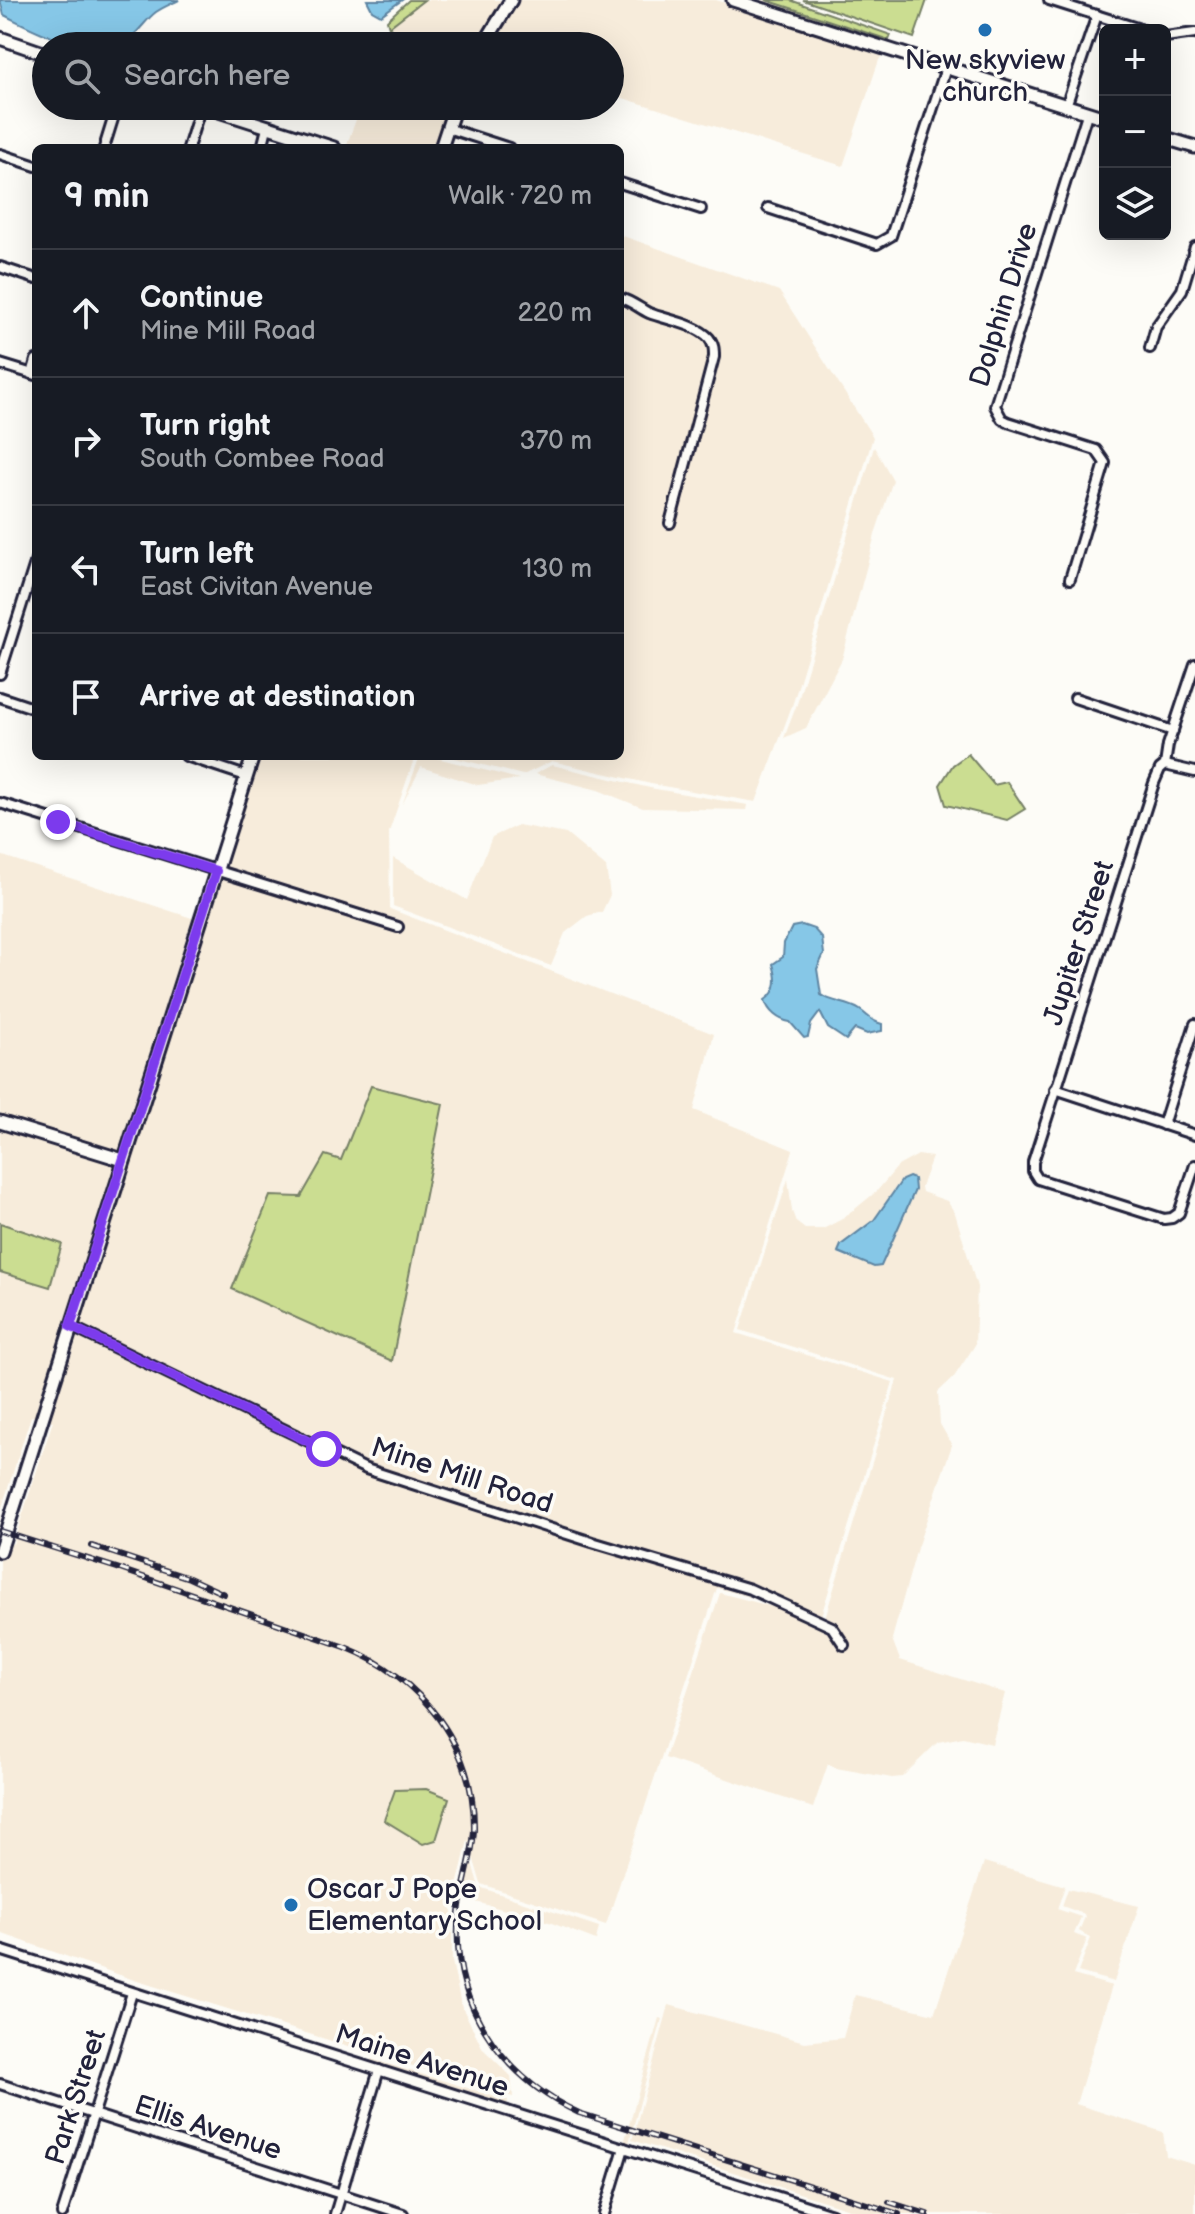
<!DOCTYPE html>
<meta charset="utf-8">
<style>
:root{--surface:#171b24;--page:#20242c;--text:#f1f3f6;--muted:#9ea1a6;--line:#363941}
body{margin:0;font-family:"Balsamiq Sans",sans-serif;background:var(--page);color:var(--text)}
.controls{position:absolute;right:24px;top:24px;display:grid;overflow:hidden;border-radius:12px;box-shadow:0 8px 32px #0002}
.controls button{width:72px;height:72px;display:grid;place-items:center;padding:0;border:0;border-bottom:2px solid var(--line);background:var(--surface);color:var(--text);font:40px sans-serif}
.stop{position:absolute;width:24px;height:24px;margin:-18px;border:6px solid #7c3aed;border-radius:50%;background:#fff}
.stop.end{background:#7c3aed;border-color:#fff;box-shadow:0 2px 8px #0008}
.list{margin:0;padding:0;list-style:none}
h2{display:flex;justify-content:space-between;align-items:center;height:104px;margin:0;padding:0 32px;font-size:34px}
h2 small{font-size:26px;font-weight:400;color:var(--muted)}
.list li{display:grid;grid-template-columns:52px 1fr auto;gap:24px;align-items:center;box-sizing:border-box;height:128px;padding:0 32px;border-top:2px solid var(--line)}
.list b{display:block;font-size:30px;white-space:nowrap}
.list p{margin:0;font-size:26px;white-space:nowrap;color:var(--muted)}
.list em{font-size:26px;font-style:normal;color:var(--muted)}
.icon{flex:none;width:44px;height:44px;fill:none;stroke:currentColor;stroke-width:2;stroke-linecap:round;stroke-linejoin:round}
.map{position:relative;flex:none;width:1195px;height:2214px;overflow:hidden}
.search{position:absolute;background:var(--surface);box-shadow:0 8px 32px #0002;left:32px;top:32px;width:592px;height:88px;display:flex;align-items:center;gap:20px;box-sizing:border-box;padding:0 28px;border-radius:44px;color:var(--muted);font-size:30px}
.panel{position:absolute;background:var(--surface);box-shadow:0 8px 32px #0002;left:32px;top:144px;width:592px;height:616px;border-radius:12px}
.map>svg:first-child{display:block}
</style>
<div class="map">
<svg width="1195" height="2214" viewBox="0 0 1195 2214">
<rect width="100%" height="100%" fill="#fdfcf7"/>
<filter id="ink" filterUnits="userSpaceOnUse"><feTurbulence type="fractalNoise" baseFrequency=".0125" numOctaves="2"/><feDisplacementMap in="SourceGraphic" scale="16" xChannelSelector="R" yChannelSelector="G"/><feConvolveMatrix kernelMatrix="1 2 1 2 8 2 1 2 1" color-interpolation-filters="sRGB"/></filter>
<g filter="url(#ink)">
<!-- built -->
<g fill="#f7ecdb" fill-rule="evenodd">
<path d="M424,0H506L478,46H383L389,27Z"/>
<path d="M516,0H716L884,53L879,60L843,166L610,94V46H488Z"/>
<path d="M750,0H766L889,40L887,44Z"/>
<path d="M361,106H450L436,148H350L346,147Z"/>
<path d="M620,235L779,291L873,437L793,703L756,802L651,784L552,761L523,775L447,756H620Z"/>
<path d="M874,447L893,480L876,531L842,659L806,728L784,738L797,704Z"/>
<path d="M259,756H415L389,832L390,909L714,1034L694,1110L793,1150L736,1333L893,1382L821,1616L717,1588L606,1925L481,1884L468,1840L452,1907V1961L461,2005L483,2049L511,2076L513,2097L134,1980L0,1933V1540L13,1544L53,1421L31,1416L0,1513V855L207,923Z"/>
<path d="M420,756H429L519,779L478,785L421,767L402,805Z"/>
<path d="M552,765L650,788L748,805L747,810L643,808L598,790L535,774Z"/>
<path d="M518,825L566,834L606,867L610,895L602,912L587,916L565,933L551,966L393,906V858L467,900L492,837Z"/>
<path d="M918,1155L932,1157L921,1187L922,1192L947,1201L955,1213L977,1287L975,1345L954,1377L938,1392L940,1424L952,1445L917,1548L892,1639L900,1660L1005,1693L992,1744L963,1737L938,1742L902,1777L892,1778L836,1768L828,1764L813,1808L665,1758L720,1593L785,1610L829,1631L842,1651L850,1646L836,1624L825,1618L897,1380L740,1330L788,1179L792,1211L796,1222L805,1229H823L844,1218L877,1191L898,1166ZM898,1184L915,1190L881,1266L874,1267L841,1255L838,1252L841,1245L874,1220Z"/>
<path d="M33,1420L36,1421L0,1536V1523Z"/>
<path d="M469,1853L479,1887L599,1927L596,1940L549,1922L458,1897Z"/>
<path d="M984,1862L1065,1886L1057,1909L1081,1917L1074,1934L1087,1939L1073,1975L1112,1986L1076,2104L1163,2132L1166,2156L1195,2165V2214H865L632,2140L669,2005L805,2042L843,2038L855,1995L934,2014Z"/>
<path d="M1068,1889L1139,1906L1114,1982L1078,1972L1091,1938L1079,1931L1085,1917L1084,1914L1062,1906Z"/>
<path d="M659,2018L662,2019L629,2143L851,2214H830L629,2149L630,2144L624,2143Z"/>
<path d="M371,2059L508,2100L506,2114L383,2075L384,2067L377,2065L374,2073L367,2070Z"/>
</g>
<!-- green -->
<g fill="#cbdd91" stroke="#768066" stroke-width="2">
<path d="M409,0H424L389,27L387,20Z"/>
<path d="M766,0H790L891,35L889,40Z"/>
<path d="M803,0H927L914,38Z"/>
<path d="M968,754L994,785L1007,782L1025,809L1007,820L946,805L940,785L953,765Z"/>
<path d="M371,1086L443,1104L392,1361L232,1289L270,1196L301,1197L325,1155L341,1160Z"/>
<path d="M0,1223L62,1244L50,1287L0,1272Z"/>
<path d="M426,1789L449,1798L436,1840L423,1844L384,1820L395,1790Z"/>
</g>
<!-- water -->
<g fill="#86c7e7" stroke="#5e85a2" stroke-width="2">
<path d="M0,0H179C171,4 163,7 156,12C145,20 137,36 124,42C87,59 37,31 4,15Z"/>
<path d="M367,0H402L381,15L372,10Z"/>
<path d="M802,925L814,929L822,938L824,954L817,969L821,995C833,1003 848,1002 860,1010C869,1016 870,1021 882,1024V1031L867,1034L855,1029L846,1040L828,1028L820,1012L811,1024L808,1037L804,1038L790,1022C779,1020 768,1012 765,1000C779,991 777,977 773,964L783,957L784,943L792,927Z"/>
<path d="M909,1177L914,1179L915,1190L881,1266L874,1267L838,1252L841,1245L874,1220L902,1180Z"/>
</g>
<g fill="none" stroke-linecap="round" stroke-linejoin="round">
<defs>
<g id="street">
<path d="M1049,0L1143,30"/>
<path d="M1165,37L1195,33"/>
<path d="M1066,106L1097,15"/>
<path d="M447,128L509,148"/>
<path d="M104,148L117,106"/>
<path d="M188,148L201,106"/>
<path d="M262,148L267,128"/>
<path d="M0,154L36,166"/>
<path d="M620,183L701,209"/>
<path d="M768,208L877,244L891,236L946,68"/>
<path d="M0,267L36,279"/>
<path d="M620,298C631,301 639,308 649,313C667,320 696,324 709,338C714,344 714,350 714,357L670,523"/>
<path d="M1150,348L1156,327L1182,290L1195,247"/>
<path d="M0,364L36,375"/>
<path d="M32,374L36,360"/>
<path d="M1070,579L1105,463L1096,450L1008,422L1002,419L995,406L1087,114"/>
<path d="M1195,664L1168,745L1165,765L1160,769L1154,783L1033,1162V1171L1038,1179L1164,1219L1172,1218L1179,1213L1195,1165"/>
<path d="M0,674L36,560"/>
<path d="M0,697L36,709"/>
<path d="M1075,698L1173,731"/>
<path d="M186,756L246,776"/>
<path d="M1165,765L1195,772"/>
<path d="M0,803L398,927"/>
<path d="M1055,1089L1195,1135"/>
<path d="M1163,1125L1195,1024"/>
<path d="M70,1326L366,1469L592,1542L750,1589L832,1627L844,1645"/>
<path d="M0,1950L832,2214"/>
<path d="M0,2084L403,2214"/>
<path d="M62,2214L132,1993"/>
<path d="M335,2214L379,2070"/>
<path d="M604,2214L624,2148"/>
</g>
<g id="secondary">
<path d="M733,0L1105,118"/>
<path d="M0,38L46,54"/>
<path d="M483,46L511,0"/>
<path d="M203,106L334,148"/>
<path d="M1165,138L1195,147"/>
<path d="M441,148L455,106"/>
<path d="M0,1122L123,1160"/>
<path d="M0,1551L253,756"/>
</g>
</defs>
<!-- street casing -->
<use href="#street" stroke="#22223b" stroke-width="14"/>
<!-- secondary casing -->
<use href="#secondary" stroke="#22223b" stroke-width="17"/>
<!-- street -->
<use href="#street" stroke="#fdfcf7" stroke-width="8"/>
<!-- secondary -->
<use href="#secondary" stroke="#fdfcf7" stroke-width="11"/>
<defs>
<g id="rail">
<path d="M0,1531L117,1568L345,1647C421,1677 475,1746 474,1829C473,1858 462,1885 459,1913C449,2001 501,2077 579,2113L899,2214"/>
<path d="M92,1546L189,1578L224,1594"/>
<path d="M889,2202L927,2214"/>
</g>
</defs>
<!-- rail casing -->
<use href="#rail" stroke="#22223b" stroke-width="6"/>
<!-- rail -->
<use href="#rail" stroke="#fdfcf7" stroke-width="3" stroke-dasharray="9" stroke-linecap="butt"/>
</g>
</g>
<g fill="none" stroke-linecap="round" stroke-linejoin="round" filter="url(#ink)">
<!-- route -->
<path stroke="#7c3aed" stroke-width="10" d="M58,822L216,871L70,1326L324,1449"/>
</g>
<!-- markers -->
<g fill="#1f6fb2" stroke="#fdfcf7" stroke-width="3">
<circle cx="985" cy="30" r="8"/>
<circle cx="291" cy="1905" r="8"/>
</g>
<g text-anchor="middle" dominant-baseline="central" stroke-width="7" stroke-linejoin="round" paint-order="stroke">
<!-- poi labels -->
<g font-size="28" fill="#22223b" stroke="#fdfcf7">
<text x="985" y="60">New skyview<tspan x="985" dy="32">church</tspan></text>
<text x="307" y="1889" text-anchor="start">Oscar J Pope<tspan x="307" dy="32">Elementary School</tspan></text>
</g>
<!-- street labels -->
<g font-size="28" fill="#22223b" stroke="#fdfcf7">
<text transform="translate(1004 305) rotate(-73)">Dolphin Drive</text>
<text transform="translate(1079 943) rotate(-72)">Jupiter Street</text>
<text transform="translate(462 1476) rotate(18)">Mine Mill Road</text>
<text transform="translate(422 2061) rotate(18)">Maine Avenue</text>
<text transform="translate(76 2097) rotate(-72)">Park Street</text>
<text transform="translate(208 2128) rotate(18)">Ellis Avenue</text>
</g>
</g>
</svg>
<div class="controls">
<button>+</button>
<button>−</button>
<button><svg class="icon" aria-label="layers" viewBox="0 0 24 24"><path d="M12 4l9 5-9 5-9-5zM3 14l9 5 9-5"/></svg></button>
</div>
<div class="stop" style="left:324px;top:1449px"></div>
<div class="stop end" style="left:58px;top:822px"></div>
<div class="search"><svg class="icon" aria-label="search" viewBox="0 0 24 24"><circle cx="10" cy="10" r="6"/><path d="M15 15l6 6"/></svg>Search here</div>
<section class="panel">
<h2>9 min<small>Walk · 720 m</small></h2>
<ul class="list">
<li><svg class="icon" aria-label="ahead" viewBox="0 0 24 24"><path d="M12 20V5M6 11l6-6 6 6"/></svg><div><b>Continue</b><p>Mine Mill Road</p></div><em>220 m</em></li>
<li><svg class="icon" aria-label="right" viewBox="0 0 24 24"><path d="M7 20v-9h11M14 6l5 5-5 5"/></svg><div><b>Turn right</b><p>South Combee Road</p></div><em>370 m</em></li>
<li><svg class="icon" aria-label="left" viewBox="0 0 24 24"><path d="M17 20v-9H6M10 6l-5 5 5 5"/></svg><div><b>Turn left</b><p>East Civitan Avenue</p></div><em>130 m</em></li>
<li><svg class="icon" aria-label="arrive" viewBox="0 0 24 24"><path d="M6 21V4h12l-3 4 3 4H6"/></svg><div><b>Arrive at destination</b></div></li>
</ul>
</section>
</div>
